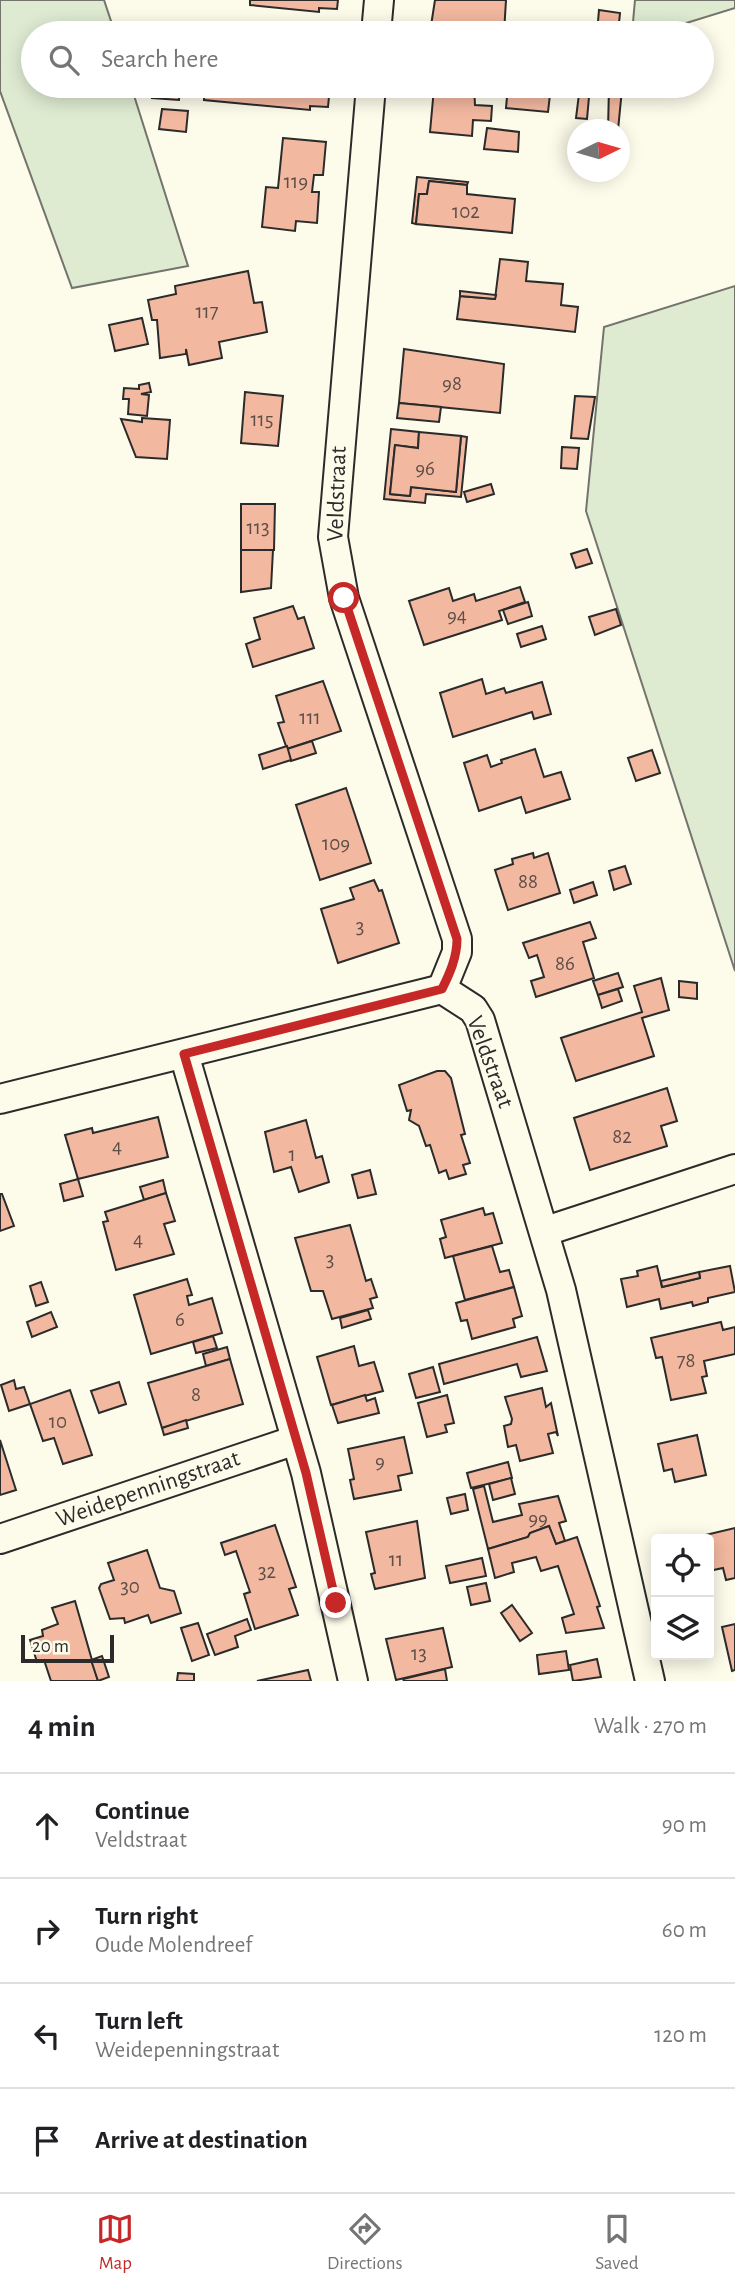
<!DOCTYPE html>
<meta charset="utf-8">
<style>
:root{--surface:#fff;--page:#f2f2f2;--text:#202124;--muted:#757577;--line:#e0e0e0;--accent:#c62828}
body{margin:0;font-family:"Alegreya Sans",sans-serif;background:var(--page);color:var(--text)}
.controls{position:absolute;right:21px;bottom:21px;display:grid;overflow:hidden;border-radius:7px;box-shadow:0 4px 18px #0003}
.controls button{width:63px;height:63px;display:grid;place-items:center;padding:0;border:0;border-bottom:2px solid var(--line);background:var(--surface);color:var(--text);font:35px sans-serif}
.compass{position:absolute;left:567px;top:119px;width:63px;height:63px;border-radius:50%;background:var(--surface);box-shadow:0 4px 18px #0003;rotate:85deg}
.scale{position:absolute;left:21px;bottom:18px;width:93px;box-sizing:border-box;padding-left:7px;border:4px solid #2b2b2b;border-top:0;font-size:19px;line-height:24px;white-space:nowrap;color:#2b2b2b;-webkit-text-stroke:5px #fdfbea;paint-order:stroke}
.stop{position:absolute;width:21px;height:21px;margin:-16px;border:5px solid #c62828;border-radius:50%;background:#fff}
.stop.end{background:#c62828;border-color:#fff;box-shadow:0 2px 7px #0008}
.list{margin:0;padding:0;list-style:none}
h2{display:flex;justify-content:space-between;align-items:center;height:91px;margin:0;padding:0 28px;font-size:30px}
h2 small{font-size:23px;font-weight:400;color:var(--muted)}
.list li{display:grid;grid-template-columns:46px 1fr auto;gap:21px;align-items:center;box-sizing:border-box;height:105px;padding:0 28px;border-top:2px solid var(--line)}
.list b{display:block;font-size:26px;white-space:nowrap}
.list p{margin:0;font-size:23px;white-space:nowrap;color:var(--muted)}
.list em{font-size:23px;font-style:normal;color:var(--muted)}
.icon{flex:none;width:38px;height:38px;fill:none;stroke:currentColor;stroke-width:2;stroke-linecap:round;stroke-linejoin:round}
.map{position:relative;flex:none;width:735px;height:1681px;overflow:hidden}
.search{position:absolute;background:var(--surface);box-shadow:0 4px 18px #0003;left:21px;right:21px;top:21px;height:77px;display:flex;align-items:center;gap:18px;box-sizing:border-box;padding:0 24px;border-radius:38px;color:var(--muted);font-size:26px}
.sheet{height:511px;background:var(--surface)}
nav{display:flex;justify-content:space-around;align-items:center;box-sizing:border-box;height:98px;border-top:2px solid var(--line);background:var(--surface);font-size:19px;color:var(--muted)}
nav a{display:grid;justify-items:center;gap:4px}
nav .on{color:var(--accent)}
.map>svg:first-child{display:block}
</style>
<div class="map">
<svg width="735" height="1681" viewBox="0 0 735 1681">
<rect width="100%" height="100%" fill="#fdfbea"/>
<!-- green -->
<g fill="#deebd1" stroke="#74746e" stroke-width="2">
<path d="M0,0H104L115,33H33V86H131L188,266L72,288L0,91Z"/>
<path d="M635,0H735V8L654,33H632Z"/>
<path d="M735,286V971L586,511L604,327Z"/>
</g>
<!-- building -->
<g fill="#f2b8a0" stroke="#2b2b2b" stroke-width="2">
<path d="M250,0H338L337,9L319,8V12L250,5Z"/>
<path d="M435,0H506L504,33L430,32Z"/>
<path d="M599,10L620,13L618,33H597Z"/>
<path d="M153,86H180L179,100L152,98Z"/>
<path d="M205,86H330L328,107L310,106V110L204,100Z"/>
<path d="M455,86H474L475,105L492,106L491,121L473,120L472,136L430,132L434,88L455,90Z"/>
<path d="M508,86H551L548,112L506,108Z"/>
<path d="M580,86H590L587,119L576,118Z"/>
<path d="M609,87L622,89L618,130H608Z"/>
<path d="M162,109L188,111L186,132L159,129Z"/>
<path d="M487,128L519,132L518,152L484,149Z"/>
<path d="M283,138L326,142L323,175H314L312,192H319L317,223L296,221L295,231L262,227L266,187L278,188Z"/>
<path d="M417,177L468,182L467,185L429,181L427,194H419L416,224L412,223Z"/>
<path d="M429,181L467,185V194L515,199L512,233L416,224L419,194H427Z"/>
<path d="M500,259L528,262L526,281L563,284L561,305L578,307L575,332L457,319L460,296L495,299Z"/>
<path d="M248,271L254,303L262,302L267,332L219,342L222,358L189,365L186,349V354L160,358L157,320H152L148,300L176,294L175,286Z"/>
<path d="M460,291L496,295L495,299L460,296Z"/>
<path d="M142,318L148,344L115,351L109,325Z"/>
<path d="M404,349L504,364L500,413L399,403Z"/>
<path d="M149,383L151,392L141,394L149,395L147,416L128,414L129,399H123L124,388L139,389V385Z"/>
<path d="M245,392L283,396L278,446L241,443Z"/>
<path d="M575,396L595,397L588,439L571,438Z"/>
<path d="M399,403L441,407L439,422L397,418Z"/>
<path d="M142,418L170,420L167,459L136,457L121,419L142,422Z"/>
<path d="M391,429L419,432L418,448L395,445L390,494L410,496L411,487L456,492L461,436L467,437L461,497L426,494L425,503L384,499Z"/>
<path d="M419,432L461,436L456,492L411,487L410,496L390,494L395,445L418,448Z"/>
<path d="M562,447L579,448L577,469L561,468Z"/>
<path d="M491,484L494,494L467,502L464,492Z"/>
<path d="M241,504H275L274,550H241Z"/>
<path d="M587,549L592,563L576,568L571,554Z"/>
<path d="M241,550H273L271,588L241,592Z"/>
<path d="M520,587L525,602L499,611L502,620L424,645L409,601L449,588L453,601L474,594L476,601Z"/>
<path d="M528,602L532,616L508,624L503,610Z"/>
<path d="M293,606L298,619L304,617L314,648L253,667L246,644L260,639L254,618Z"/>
<path d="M616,609L621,625L595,635L589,617Z"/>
<path d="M542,626L546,639L521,647L517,634Z"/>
<path d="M482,679L486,694L504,688L506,693L542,682L551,714L534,719L532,712L453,737L440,693Z"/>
<path d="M323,681L341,731L287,749L278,723L284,722L276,696Z"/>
<path d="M312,741L316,753L291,761L287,749Z"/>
<path d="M287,746L291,760L263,769L259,755Z"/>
<path d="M535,749L544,777L561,772L570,799L526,813L521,797L479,811L464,763L487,755L491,767L502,763L501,760Z"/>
<path d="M652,750L660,773L636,781L628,758Z"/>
<path d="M346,788L371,863L320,880L296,805Z"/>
<path d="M533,853L534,858L548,853L560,893L508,910L495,870L513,864L512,859Z"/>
<path d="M625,866L631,884L614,890L609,871Z"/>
<path d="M374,880L379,891L382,890L399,943L338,963L321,909L354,899L350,888Z"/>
<path d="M593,882L597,895L574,903L570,890Z"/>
<path d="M590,922L596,938L583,942L594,978L536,997L531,981L544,977L537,955L529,958L523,943Z"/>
<path d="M618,973L623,987L598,995L593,981Z"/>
<path d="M661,978L669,1010L642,1018L654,1056L576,1081L561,1038L642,1012L634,986Z"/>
<path d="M679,981L697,983V999L679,997Z"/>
<path d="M618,989L622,1001L602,1008L598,995Z"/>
<path d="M437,1071H445L451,1078L465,1134L461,1135L470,1163L463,1165L466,1174L449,1179L446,1170L439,1173L430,1145L426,1146L419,1126L409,1120L411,1110L407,1111L399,1085Z"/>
<path d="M667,1088L677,1121L661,1126L667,1146L590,1170L574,1118Z"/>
<path d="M158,1117L168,1157L78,1179L65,1135L92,1128L93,1133Z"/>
<path d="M306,1120L316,1158L322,1156L329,1182L299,1192L291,1167L274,1172L265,1132Z"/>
<path d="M370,1170L376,1194L358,1198L352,1175Z"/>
<path d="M78,1179L83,1196L64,1201L60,1184Z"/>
<path d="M163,1180L166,1193L144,1200L140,1187Z"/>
<path d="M166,1193L175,1221L164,1224L174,1254L116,1270L103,1222L108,1221L105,1212Z"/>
<path d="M0,1194H2L14,1226L0,1231Z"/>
<path d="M483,1208L485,1215L493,1213L502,1243L445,1258L440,1239L446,1237L441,1220Z"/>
<path d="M350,1225L366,1281L371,1279L377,1297L370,1299L373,1308L332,1319L323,1291H311L295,1238Z"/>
<path d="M492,1246L500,1272L509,1270L514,1287L465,1300L453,1256Z"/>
<path d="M657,1266L662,1287L700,1278L699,1272L730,1266L735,1292L708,1298V1302L693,1306L692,1302L661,1309L659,1299L627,1307L621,1279L638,1276L637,1271Z"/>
<path d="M699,1272L700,1278L662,1287L661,1281Z"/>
<path d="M187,1279L192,1295L187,1296L189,1305L212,1298L222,1333L151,1354L134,1295Z"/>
<path d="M41,1282L48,1302L36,1306L30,1286Z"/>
<path d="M514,1287L522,1316L513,1319L515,1327L472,1339L467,1320L461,1321L456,1303Z"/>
<path d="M368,1310L371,1319L342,1328L340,1318Z"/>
<path d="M51,1312L57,1327L32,1337L27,1322Z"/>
<path d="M721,1322L723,1330L735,1327V1354L704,1361L707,1376L702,1377L706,1393L671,1400L662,1357L656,1358L651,1338Z"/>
<path d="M213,1336L217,1348L196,1353L193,1342Z"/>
<path d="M537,1337L547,1371L521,1377L517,1364L444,1384L439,1364Z"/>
<path d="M354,1346L359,1366L374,1362L383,1391L331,1405L317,1357Z"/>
<path d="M227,1347L230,1359L206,1366L203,1354Z"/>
<path d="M230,1359L243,1404L162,1428L148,1383Z"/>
<path d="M433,1367L440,1392L416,1398L409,1374Z"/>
<path d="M14,1380L16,1389L24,1387L30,1404L9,1411L1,1385Z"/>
<path d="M119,1382L126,1404L99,1413L91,1391Z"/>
<path d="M542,1388L546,1407L551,1403L558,1436L556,1432L548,1434L553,1453L520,1461L516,1445L508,1447L504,1426L511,1424L512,1419L505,1397Z"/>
<path d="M70,1390L92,1455L63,1464L54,1438L43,1441L30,1404Z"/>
<path d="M365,1395L367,1401L375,1398L379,1413L338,1423L332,1405Z"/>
<path d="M447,1395L454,1423L445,1425L447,1432L427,1437L418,1403Z"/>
<path d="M186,1420L188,1428L164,1435L162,1428Z"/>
<path d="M697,1435L706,1475L675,1482L672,1469L664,1471L658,1444Z"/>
<path d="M404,1437L412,1473L398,1476L401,1490L354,1499L350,1480L354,1479L348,1449Z"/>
<path d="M0,1440L16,1490L0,1495Z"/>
<path d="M508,1462L512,1478L471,1488L467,1473Z"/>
<path d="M511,1478L515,1494L493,1500L489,1484Z"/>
<path d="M484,1486L493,1522L522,1515L519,1504L558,1496L566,1521L559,1523L565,1541L556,1544L549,1526L530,1533L528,1537L488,1549L473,1489Z"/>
<path d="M465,1494L468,1510L451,1514L447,1498Z"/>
<path d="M417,1521L425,1578L375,1589L371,1574L375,1573L366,1532Z"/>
<path d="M275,1525L296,1587L289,1589L298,1615L255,1629L244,1594L250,1592L236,1551L225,1555L221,1543Z"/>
<path d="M549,1526L556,1544L577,1537L600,1606L597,1607L604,1628L566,1633L562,1618L574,1614L558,1566L541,1571L536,1557L512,1563L514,1572L495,1578L488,1549L528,1537L530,1533Z"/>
<path d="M735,1528V1578L726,1580L723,1568L709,1571V1539L697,1537Z"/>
<path d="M147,1550L160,1588L174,1591L181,1613L151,1623L148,1615L125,1623L124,1618L110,1619L99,1588L101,1584L114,1580L108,1563Z"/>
<path d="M482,1558L486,1576L450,1583L446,1566Z"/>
<path d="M486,1583L490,1601L471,1605L467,1587Z"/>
<path d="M75,1601L98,1681H51L44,1660L37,1662L30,1640L43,1636L42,1630L58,1624L52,1608Z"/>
<path d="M512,1605L532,1633L520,1641L501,1613Z"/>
<path d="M247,1619L251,1630L235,1636L238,1647L215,1655L207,1634Z"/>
<path d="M198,1623L209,1655L192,1661L181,1628Z"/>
<path d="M735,1624V1670L732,1671L722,1627Z"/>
<path d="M443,1628L452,1667L396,1680L386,1639Z"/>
<path d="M566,1651L569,1670L539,1674L537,1655Z"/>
<path d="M102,1656L109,1677L98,1681L91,1660Z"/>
<path d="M597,1659L601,1677L573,1681L570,1665Z"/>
<path d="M445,1669L447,1681H404L403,1679Z"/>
<path d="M308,1670L311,1681H257Z"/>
<path d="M178,1673L194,1674V1681H177Z"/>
</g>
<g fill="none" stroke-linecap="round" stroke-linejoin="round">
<defs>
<g id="street">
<path d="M376,33L379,0"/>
<path d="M371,86L333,537L344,598L457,939V952L442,989"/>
<path d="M442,989L473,1009L480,1020L561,1290L650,1681"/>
<path d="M184,1054L306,1473L353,1681"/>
<path d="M0,1099L442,989"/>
<path d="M546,1231L735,1169"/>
<path d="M0,1539L296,1440"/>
</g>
</defs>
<!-- street casing -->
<use href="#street" stroke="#2b2b2b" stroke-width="32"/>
<!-- street -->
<use href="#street" stroke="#fdfbea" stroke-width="28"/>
</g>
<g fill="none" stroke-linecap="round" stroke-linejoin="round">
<!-- route -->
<path stroke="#c62828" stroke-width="9" d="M336,1603L306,1473L184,1054L442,989C450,973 457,957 457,939L344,598"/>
</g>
<g text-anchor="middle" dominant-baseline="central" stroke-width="5" stroke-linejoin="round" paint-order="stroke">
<!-- number labels -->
<g font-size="21" fill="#5d4e48">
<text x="296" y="181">119</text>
<text x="466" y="211">102</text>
<text x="207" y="311">117</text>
<text x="452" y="383">98</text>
<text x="262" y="419">115</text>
<text x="425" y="468">96</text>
<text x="258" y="527">113</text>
<text x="457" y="615">94</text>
<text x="310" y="717">111</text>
<text x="336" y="843">109</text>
<text x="528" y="881">88</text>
<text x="360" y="926">3</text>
<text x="565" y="963">86</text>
<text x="622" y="1136">82</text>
<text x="117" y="1146">4</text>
<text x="292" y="1154">1</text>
<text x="138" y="1239">4</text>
<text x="330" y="1259">3</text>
<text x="180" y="1319">6</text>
<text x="686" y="1360">78</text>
<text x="196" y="1394">8</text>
<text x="58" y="1421">10</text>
<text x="380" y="1461">9</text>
<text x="538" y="1518">99</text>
<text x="396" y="1559">11</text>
<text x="267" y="1571">32</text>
<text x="130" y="1586">30</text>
<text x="419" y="1653">13</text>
</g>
<!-- street labels -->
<g font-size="24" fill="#2b2b2b" stroke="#fdfbea">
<text transform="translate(337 494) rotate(-88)">Veldstraat</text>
<text transform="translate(490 1062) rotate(70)">Veldstraat</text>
<text transform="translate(148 1489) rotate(-19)">Weidepenningstraat</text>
</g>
</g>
</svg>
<div class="controls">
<button><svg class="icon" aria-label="locate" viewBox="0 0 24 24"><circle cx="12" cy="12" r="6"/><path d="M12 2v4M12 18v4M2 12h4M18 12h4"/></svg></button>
<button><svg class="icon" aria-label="layers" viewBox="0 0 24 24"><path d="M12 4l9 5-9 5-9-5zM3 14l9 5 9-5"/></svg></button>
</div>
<svg class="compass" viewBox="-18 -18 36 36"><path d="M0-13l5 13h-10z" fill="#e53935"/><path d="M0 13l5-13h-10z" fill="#757577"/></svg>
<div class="scale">20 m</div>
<div class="stop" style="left:344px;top:598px"></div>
<div class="stop end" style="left:336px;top:1603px"></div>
<div class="search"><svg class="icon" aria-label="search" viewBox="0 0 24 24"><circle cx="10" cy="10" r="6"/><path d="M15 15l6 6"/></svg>Search here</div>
</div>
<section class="sheet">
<h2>4 min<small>Walk · 270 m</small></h2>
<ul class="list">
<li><svg class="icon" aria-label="ahead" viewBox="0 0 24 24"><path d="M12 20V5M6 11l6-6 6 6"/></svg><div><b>Continue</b><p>Veldstraat</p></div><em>90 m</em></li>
<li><svg class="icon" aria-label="right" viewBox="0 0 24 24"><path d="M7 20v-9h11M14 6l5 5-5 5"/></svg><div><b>Turn right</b><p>Oude Molendreef</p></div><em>60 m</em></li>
<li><svg class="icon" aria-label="left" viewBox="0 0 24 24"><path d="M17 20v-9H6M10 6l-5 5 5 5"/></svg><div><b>Turn left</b><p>Weidepenningstraat</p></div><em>120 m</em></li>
<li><svg class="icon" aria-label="arrive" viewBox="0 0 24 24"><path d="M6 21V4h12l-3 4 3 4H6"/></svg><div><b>Arrive at destination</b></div></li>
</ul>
</section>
<nav>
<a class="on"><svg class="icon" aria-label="map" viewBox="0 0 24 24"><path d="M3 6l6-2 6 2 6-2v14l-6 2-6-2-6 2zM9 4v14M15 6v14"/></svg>Map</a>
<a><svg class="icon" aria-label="directions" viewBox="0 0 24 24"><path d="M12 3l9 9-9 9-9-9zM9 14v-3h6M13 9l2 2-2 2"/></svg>Directions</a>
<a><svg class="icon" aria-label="saved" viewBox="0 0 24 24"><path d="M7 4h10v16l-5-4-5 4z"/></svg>Saved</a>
</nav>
